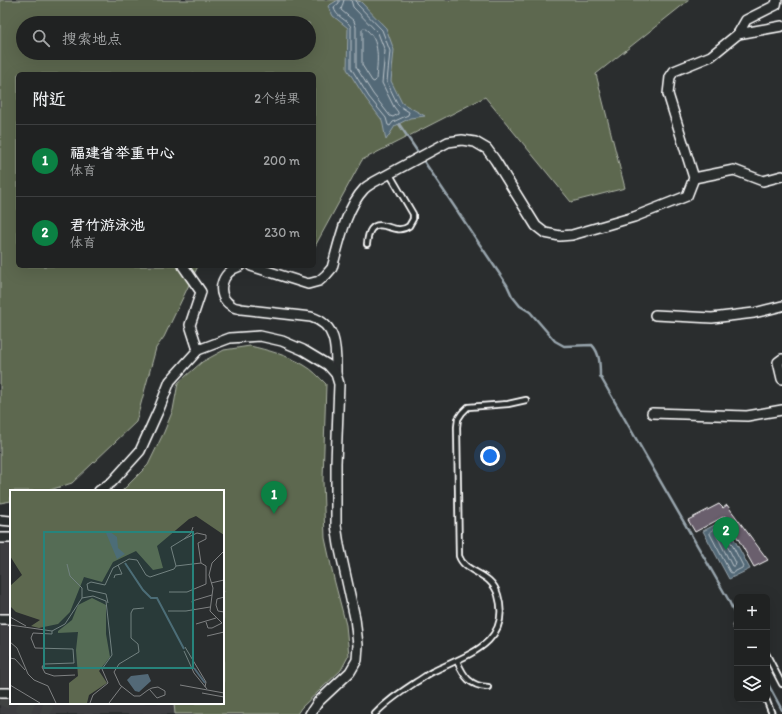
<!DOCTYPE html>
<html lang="zh">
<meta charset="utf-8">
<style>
:root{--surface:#202222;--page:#2d2f2f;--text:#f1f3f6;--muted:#a2a4a5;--line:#3d3f40;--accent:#0b8043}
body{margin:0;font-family:Itim,"LXGW WenKai TC",sans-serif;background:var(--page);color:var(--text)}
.controls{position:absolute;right:12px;bottom:12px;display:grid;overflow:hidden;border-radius:6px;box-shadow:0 4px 16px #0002}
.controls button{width:36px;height:36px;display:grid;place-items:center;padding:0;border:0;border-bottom:1px solid var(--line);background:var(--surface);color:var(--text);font:20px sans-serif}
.you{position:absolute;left:490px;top:456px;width:14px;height:14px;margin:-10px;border:3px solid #fff;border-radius:50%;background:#1a73e8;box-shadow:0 0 0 6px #1a73e833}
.badge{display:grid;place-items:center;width:26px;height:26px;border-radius:50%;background:var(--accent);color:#fff;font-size:13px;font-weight:700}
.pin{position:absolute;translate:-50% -33px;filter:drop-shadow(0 1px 2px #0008)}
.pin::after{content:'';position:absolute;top:21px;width:14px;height:12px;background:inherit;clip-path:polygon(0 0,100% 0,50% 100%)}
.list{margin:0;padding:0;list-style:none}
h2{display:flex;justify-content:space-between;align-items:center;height:52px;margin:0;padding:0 16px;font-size:17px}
h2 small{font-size:13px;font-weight:400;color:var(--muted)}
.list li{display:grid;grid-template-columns:26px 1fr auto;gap:12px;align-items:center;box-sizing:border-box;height:72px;padding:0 16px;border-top:1px solid var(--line)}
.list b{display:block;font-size:15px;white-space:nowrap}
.list p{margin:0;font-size:13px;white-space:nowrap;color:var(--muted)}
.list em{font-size:13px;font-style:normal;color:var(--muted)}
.icon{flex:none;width:22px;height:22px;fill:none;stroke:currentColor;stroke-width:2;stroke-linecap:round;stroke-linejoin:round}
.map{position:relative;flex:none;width:782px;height:714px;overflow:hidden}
.search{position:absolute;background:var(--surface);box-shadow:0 4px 16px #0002;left:16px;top:16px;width:300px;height:44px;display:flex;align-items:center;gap:10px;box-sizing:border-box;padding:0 14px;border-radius:22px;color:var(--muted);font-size:15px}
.panel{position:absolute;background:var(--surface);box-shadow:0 4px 16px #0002;left:16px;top:72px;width:300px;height:196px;border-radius:6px}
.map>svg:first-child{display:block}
</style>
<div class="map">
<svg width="782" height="714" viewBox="0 0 782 714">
<rect width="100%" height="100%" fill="#2a2d2e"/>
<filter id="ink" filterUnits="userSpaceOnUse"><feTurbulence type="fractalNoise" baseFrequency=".025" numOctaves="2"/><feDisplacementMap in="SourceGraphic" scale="8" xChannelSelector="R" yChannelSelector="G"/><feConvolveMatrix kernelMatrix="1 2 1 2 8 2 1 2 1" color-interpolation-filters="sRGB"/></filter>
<g filter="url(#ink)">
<!-- built -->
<path fill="#3d3c41" d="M0,533H11V703H174L175,714H0Z"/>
<!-- green -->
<g fill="#5d684f" stroke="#aeb4a7" fill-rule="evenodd">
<path d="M0,0H689L596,74L625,188L571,202L485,97L362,160L314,248V74H18V266H198L164,337L156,348L136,422L72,483L47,491H11V501L0,503ZM23,23H309V53H23Z"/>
<path d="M250,346C268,350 289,356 304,365C313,370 319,377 326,384L323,480L325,538L334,579L346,625L349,655L341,670L301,708L297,714H175L174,703H223V491H122L148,465L164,432L173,410L178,383L202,362L224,350Z"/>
</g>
<!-- water -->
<g fill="#536977" stroke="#98a5ad">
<path d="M338,0H355L361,2L386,28L394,50L391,81L402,103L425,116L410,118L395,126L386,140L382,120L366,99L347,69L348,28L333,16L328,6Z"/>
<path d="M724,520L750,569L729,579L703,531Z"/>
</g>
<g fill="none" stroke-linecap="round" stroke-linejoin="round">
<!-- shore -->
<g stroke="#bac3c9" stroke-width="1">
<path d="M339,0V3L334,7C335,17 347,19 351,27V68L369,97L386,118L388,125L390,126L393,122L408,115L409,112L398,105L387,82L390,51L382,30L357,4L356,0"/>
<path d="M344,0L341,10L354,21L356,27V67L373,94L390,116L393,117L398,114V112L394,107L382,83L385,51L378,33L353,7L351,0"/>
<path d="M364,28C382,39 377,63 376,80L374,82L372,81L362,65V30Z"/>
<path d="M721,526L723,527L743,566L742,568L732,573L730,572L710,534V532Z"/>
<path d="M719,533L721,534L736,563L735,566H732L717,536V534Z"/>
</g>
<!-- stream -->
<g stroke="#98a5ad" stroke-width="2.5">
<path d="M399,124L507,285L512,296L520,306L530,312L555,341L564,346L592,345C600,353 600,365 600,376L728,599L737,619"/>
<path d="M767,682L782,710"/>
</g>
</g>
<!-- building -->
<path fill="#6a5e6d" stroke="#fff" d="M719,504L723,508L727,505L768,560L754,567L725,516L695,532L688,520Z"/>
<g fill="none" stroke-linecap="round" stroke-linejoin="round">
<!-- highway-tunnel -->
<g stroke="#3f4243" stroke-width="16" stroke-dasharray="16 8" stroke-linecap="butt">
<path d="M0,697L11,701"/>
<path d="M18,703L51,714"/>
</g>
<defs>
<g id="lane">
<path d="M367,244C368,233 371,222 385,226C389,227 393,229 397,229C402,230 406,228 409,226L413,219V214L389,173"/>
<path d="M736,626L737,628"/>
<path d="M767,655L782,684"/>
<path d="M457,661C464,677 470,686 488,687"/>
<path d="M766,699L772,714"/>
<path d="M375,714C387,701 401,692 416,682C422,679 427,674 434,671C467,655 512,643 498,595C491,571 465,574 459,556L457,427L458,419L462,413L468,407L508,404L526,400"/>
</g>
<g id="street">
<path d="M777,0L776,5L746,20L738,34L782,26"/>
<path d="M694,178L734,170L763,181L782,176"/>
<path d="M183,266L201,292L190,325L198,350"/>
<path d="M240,266C221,272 214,295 232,306C234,308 238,308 241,309L311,317C338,325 336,350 336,374"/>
<path d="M251,266L308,284L319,281L326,275L332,268C339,243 346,208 364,189C367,186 371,184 374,182L448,142L462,140L475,142L487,149L495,160L536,226L545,233L560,236L572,235L634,217L687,196L694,178L668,94L670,77L674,71L711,56L738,34"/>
<path d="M655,315L712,318L754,313L782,306"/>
<path d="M782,359L778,362L782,379"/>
<path d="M652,413L747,416L782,410"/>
<path d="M99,491L112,482L140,451L159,409L170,381L198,350L230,338L260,336L282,341L303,350L328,365L336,374L339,384L336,463V525L339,545L355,618L358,645L357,660L350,672L318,702L310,714"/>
<path d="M0,520L11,521"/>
<path d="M0,538H11"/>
<path d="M0,619H11"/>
<path d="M0,693H11"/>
</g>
</defs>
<!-- lane casing -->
<use href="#lane" stroke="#fff" stroke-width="8"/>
<!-- street casing -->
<use href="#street" stroke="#fff" stroke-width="12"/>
<!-- lane -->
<use href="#lane" stroke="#2a2d2e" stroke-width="4.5"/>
<!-- street -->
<use href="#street" stroke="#2a2d2e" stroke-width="9"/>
</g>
</g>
<!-- overview -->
<g transform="translate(10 490)">
<rect width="214" height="214" fill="#2a2d2e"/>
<path d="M0,1H214V45L186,26L179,29L147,56L153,78L143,80L126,61L103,72L92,92L74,87L60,122L48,134L29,138L21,136L30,130L6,122L0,116V96L12,85L0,66ZM82,108L96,115V144L100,167L89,181L97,193L79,205L77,213H59V193L68,186L66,160L68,142L48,143V141L62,130L68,115Z" fill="#5d684f"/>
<path d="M99,41L107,47L108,58L115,64L107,69L96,43ZM138,184L141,191L129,202L125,201L117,190L121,186Z" fill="#536977"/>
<path fill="none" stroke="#536977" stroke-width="2" d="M115,73L133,100L141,108H147L174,159M184,178L195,193"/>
<path fill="none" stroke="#7f8182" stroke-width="1" d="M57,74L60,86L72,98V108M166,76L161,57L174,49M104,88L105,85L112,84L108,75M201,93L214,90M159,102H177L196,94V76L191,73L188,53L196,49V45L187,43L174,49L181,43L183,37M214,107L207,109L206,115L208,121L214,122M98,113L96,104L78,100L77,94L81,92L95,95L103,78L119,69L127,70L136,85L140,87L164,79L166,76L191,73M134,118L123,119L121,123V148L128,154L129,162L109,174L104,182L110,195L124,206H130L138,200L142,198L148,197L155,201V205L147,208L140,200M184,120L182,111L202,105M158,121H176L200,117M0,127L16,136M196,132L198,138H202L212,133M212,133L200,121L203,98L199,85L202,73L214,61M186,134L206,128M0,135L42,141L55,134L72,108L83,106L96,111L102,165L92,179L98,193L83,205L80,213M42,141V144L23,143L21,148L25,158L63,159L64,173L34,174L32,177L35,183L44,186L65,185M197,146L214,142M0,152L7,158L18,184L24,190L38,196L46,213M175,157L196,192L195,197M174,161L184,183L197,199M0,168L5,169L15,180M0,195L30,213M170,195L214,203M192,203L214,207M99,213L112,196"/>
<path fill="#27847c" fill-opacity="0.15" stroke="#27847c" stroke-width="2" d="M34,42H183V178H34Z"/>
<rect width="214" height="214" fill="none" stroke="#fff" stroke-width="2"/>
</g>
</svg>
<div class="controls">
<button>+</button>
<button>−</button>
<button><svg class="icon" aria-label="layers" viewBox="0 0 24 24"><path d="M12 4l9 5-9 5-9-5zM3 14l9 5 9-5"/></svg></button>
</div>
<div class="you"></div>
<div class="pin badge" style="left:274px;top:514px">1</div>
<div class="pin badge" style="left:726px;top:550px">2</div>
<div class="search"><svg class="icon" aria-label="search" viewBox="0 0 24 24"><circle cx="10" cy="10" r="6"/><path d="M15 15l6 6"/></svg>搜索地点</div>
<section class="panel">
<h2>附近<small>2个结果</small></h2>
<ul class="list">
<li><span class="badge">1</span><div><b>福建省举重中心</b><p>体育</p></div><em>200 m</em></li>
<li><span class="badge">2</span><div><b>君竹游泳池</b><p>体育</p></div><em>230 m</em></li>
</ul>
</section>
</div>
